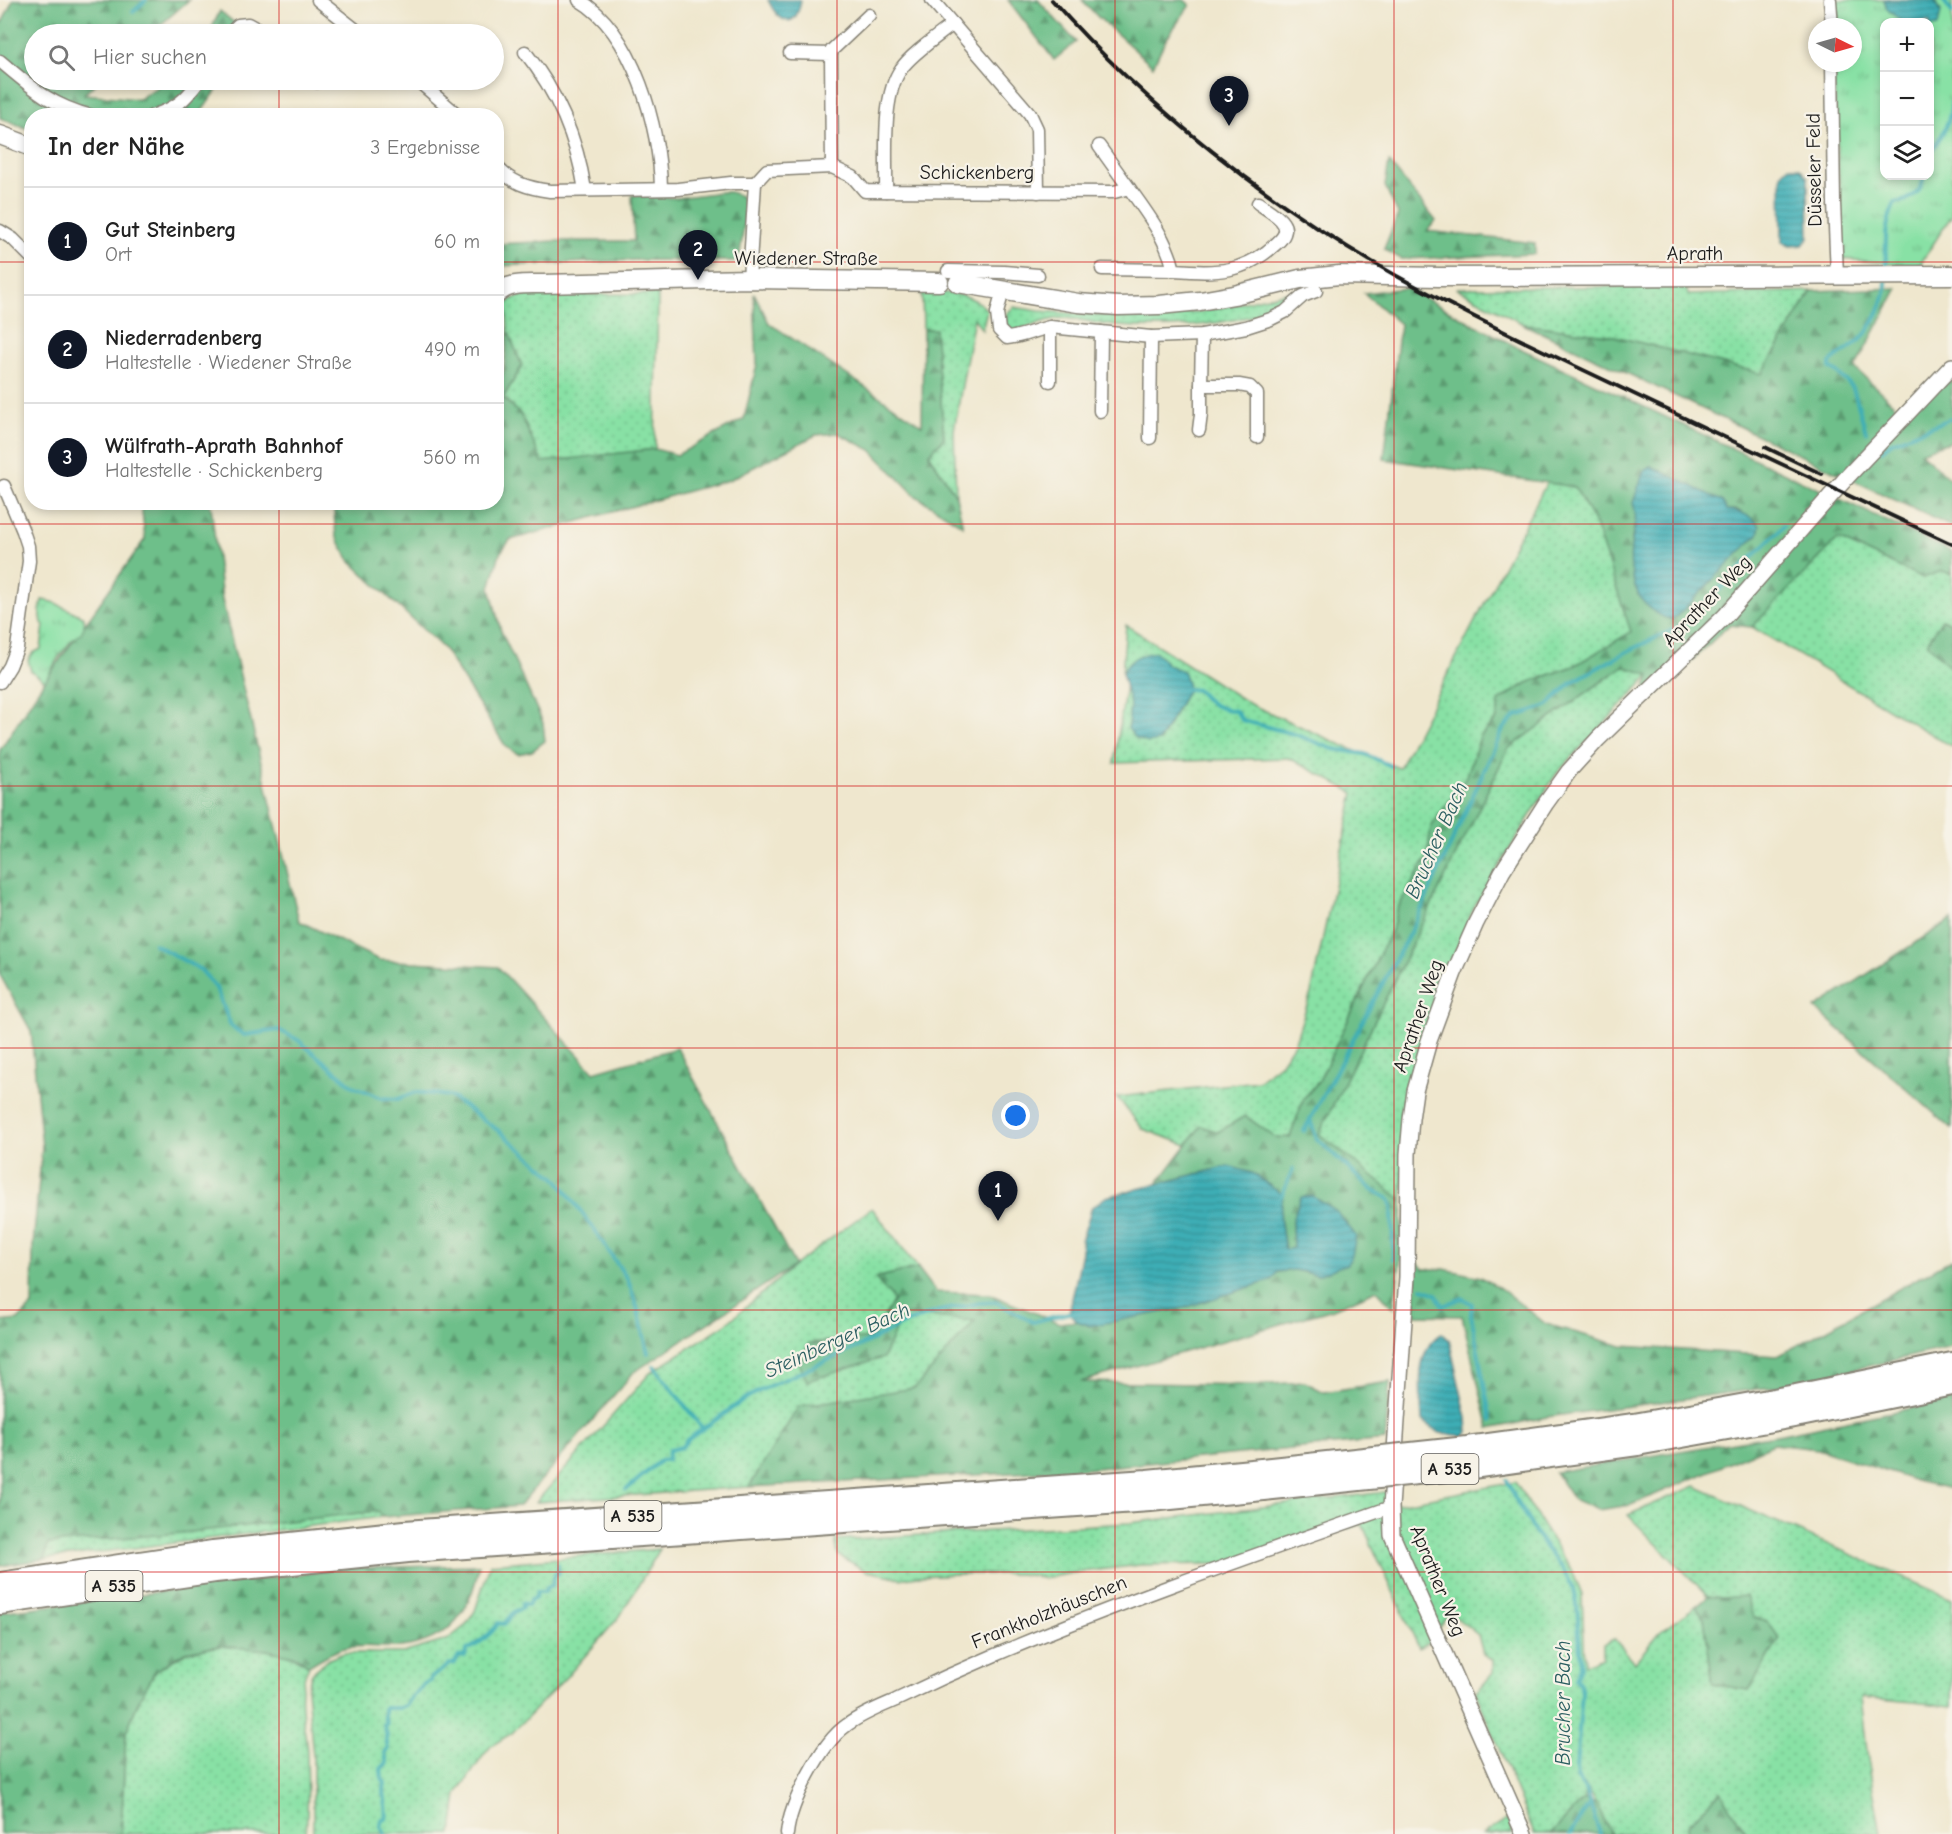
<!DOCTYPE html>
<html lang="de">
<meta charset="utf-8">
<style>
:root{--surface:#fff;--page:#f6f6f6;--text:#222;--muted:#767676;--line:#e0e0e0;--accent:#111827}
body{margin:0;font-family:"Comic Neue",sans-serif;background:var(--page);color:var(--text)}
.controls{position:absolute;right:18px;top:18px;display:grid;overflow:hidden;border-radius:12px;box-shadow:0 3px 9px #0003}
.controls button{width:54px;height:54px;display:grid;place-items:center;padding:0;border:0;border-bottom:2px solid var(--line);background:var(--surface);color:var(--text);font:30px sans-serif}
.compass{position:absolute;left:1808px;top:18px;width:54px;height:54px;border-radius:50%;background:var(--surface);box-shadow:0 3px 9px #0003;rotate:95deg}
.you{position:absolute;left:1016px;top:1116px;width:21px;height:21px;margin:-15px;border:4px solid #fff;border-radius:50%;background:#1a73e8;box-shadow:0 0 0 9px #1a73e833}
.badge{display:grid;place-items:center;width:39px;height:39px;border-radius:50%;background:var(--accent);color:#fff;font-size:20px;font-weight:700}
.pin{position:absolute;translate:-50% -50px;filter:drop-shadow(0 2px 3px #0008)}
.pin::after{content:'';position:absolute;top:32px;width:21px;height:18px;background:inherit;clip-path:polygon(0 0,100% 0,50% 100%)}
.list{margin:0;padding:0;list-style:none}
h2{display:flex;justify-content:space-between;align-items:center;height:78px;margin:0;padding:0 24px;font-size:26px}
h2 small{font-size:20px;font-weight:400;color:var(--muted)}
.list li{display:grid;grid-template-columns:39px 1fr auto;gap:18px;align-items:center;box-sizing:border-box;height:108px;padding:0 24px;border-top:2px solid var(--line)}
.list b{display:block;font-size:22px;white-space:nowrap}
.list p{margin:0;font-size:20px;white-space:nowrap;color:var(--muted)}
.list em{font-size:20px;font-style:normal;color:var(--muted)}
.icon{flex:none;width:33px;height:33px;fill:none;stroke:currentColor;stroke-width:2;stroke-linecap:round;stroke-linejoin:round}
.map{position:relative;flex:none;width:1952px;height:1834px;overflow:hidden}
.search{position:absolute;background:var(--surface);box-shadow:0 3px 9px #0003;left:24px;top:24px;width:480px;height:66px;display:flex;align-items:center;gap:15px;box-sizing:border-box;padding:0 21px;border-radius:33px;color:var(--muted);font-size:22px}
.panel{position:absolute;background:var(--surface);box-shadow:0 3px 9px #0003;left:24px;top:108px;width:480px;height:402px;border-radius:24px}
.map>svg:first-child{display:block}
</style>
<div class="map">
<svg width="1952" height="1834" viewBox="0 0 1952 1834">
<defs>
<pattern id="grass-dots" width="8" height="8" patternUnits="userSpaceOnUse" patternTransform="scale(1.5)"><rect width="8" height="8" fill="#88e1a5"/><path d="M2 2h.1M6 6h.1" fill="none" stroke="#75c08d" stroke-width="1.8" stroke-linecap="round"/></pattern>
<pattern id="forest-firs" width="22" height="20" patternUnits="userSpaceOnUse" patternTransform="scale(1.5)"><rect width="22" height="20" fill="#6ebf8a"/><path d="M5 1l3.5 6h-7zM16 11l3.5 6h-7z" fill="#5a9a70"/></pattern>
<pattern id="park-tufts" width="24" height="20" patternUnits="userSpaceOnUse" patternTransform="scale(1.5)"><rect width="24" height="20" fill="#88e1a5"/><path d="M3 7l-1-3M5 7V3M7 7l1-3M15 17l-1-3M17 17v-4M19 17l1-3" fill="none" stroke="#75c08d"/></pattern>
<pattern id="water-rules" width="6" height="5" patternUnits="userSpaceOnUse" patternTransform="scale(1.5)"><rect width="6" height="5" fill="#3daeb6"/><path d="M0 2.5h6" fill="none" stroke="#328d93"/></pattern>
</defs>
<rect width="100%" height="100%" fill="#f7f3e8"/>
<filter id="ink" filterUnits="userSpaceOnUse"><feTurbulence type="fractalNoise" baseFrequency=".0167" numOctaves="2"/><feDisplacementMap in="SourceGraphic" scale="12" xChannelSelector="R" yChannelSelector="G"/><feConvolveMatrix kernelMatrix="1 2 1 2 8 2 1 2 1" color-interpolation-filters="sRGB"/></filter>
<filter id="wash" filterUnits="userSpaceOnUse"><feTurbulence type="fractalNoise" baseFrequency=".008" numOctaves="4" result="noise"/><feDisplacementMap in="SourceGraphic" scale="24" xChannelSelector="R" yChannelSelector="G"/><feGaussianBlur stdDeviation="1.35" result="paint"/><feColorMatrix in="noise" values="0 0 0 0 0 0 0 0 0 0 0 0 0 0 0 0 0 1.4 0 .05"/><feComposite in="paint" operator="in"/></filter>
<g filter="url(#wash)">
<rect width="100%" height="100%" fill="#efe7ce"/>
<!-- grass -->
<g fill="url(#grass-dots)" stroke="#527e60" stroke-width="1.5">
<path d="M1686,286L1688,295L1812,291L1762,374L1614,336L1523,324L1456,288Z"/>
<path d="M1293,291L1283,307C1230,325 1174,330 1119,326C1101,325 1082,319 1064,318C1045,318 1029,329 1011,331L1006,325V314L1014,307L1039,311L1119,316L1201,312Z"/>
<path d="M922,292C946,293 970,291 987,310L982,330L974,318L954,430L956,496L929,454L944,438L935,330L923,329Z"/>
<path d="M658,294L655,449L542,463L521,415L503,398L522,366L508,331L506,305L512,299L525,295Z"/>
<path d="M1547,482L1575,487L1595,524L1632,632L1574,666L1527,683L1499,701L1497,719L1480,737L1467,776L1431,827L1427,858L1396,911L1394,924L1319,1081L1304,1098L1290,1137L1276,1138L1245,1116L1218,1132L1201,1126L1187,1145L1143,1129L1117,1097L1258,1081L1281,1063L1295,1042L1311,993L1354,793L1289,758L1114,763L1126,684L1130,704L1128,728L1160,741L1188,689L1183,671L1168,665L1156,652L1129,663L1122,673L1126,625L1250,704L1362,754L1399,768Z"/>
<path d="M1838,539L1923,578L1942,571L1952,574V624L1942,619L1927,643L1952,669V747L1752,627Z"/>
<path d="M1624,666L1650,675L1556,774L1475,905L1437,995L1408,1092L1402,1200L1319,1134L1508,749Z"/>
<path d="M872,1208L918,1268L875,1278L894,1300L872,1338L809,1343L883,1358L903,1314L976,1321L915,1388L799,1407L749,1487L536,1502L650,1373L726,1324L795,1265Z"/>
<path d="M1515,1482L1573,1573L1582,1595L1585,1664L1603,1657V1644L1614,1639L1635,1662L1660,1632L1696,1606L1704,1618L1713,1684L1749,1690L1780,1638L1766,1622L1752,1617L1721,1598L1708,1596L1628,1515L1695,1486L1952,1599V1706L1861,1697L1868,1760L1881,1834H1747L1721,1792L1688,1824L1686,1834H1611L1597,1805L1585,1785L1584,1799L1551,1834H1534L1476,1693L1493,1673V1660L1483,1654L1478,1635L1449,1612L1431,1641L1419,1648L1362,1524L1231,1566L1221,1564L1140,1565L1073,1573L1045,1578L1020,1574H958L917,1576L900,1579L892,1576L866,1571L838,1555L835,1540L1129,1523L1386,1492L1398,1504Z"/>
<path d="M378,1511L383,1517L45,1559L47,1544Z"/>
<path d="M660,1549L620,1616L571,1672L512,1733L491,1746L483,1756L457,1794L452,1834H313V1756L307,1689L312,1673L329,1659L344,1653H403L447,1640L466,1625L475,1611L490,1564Z"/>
<path d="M221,1646C251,1648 284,1647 309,1666C294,1692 306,1726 307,1754C308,1781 308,1807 306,1834H121L126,1732L140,1698L156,1670L187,1652Z"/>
<path d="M1507,1819L1513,1834H1483Z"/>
</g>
<!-- forest -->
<g fill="url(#forest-firs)" stroke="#456e53" stroke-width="1.5" fill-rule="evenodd">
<path d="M13,0H189L150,34H34V80H100L84,94L139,99L168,80H224L199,115L32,116L31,130L0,118V27Z"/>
<path d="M1008,0H1038L1076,42L1054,60Z"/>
<path d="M1082,0H1184L1190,5L1166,39L1153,66L1098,17Z"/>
<path d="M220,11L248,34H209Z"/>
<path d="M1389,162L1436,221L1427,231L1535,243V254L1401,259L1384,249L1398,214L1385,186Z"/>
<path d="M721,192H730L741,196L746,210L739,261L639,260L497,266L496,244L557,241H634L632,195L677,198Z"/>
<path d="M1406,288L1513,345L1952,552V574L1942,571L1923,578L1838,539L1752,627L1729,625L1638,712L1650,675L1623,666L1508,749L1319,1134L1402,1200V1251L1393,1308L1377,1290L1333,1309L1081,1382L1254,1385L1305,1382L1324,1392L1390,1382L1385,1440L1086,1469L749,1487L799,1406L915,1388L975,1321L903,1314L883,1358L807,1381L799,1363L809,1343L872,1338L894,1300L875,1278L918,1268L936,1292L989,1294L1059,1323L1077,1321L1090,1326L1277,1272L1294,1270L1318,1275L1292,1220L1293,1249L1285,1250L1280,1218L1283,1195L1228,1166L1157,1184L1201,1126L1218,1132L1245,1116L1276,1138L1290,1137L1304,1098L1319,1081L1394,924L1396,911L1427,858L1431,827L1467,776L1480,737L1497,719L1499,701L1527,683L1574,666L1631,632L1595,524L1575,487L1384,459L1400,324L1364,293ZM1737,510L1757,522L1758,534L1677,616L1670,620L1631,544L1637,511Z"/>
<path d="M1898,288L1855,368L1899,409L1952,380V441L1920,452L1952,481V527L1523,324L1614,336L1762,374L1812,291Z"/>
<path d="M754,293L769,323L922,425L923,329H935L944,438L929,454L956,496L963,526L916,496L871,450L838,433L816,435L729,480L510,540L500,553L490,588L501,631L543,723L545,741L532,751L518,754L506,747L444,649L351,562L336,536L333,503L496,502L497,379L503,374L508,331L522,366L503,398L521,415L542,462L655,449L677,455L744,419L757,364Z"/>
<path d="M141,503H208L211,506L222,600L299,921L379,960L498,967L594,1072L677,1048L795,1265L633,1373L519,1506L383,1517L378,1511L182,1533L48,1544L45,1559L0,1566V1322L18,1320L32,1306L33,1246L42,1147L31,1031L0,975V750L37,692L145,539Z"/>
<path d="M1942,619L1952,624V669L1927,643Z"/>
<path d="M1952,919V1129L1815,1008Z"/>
<path d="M1952,1259V1347L1780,1386L1547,1417L1489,1429L1462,1316L1414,1315L1417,1261L1423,1269H1444L1481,1277L1500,1288L1546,1324L1622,1346L1777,1356L1804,1342Z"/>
<path d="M1952,1400V1489L1919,1482L1818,1449L1773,1444L1631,1505L1598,1510L1573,1499L1555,1472L1782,1434Z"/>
<path d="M479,1565C471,1611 451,1641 401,1647C382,1648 363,1644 345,1648C332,1651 320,1659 309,1666L297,1657L267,1650L218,1646L185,1652L156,1670L140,1698L126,1732L121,1834H0V1612L348,1568Z"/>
<path d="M1708,1596L1722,1598L1746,1596L1753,1617L1767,1622L1780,1638L1749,1690L1713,1684L1704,1618L1696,1606Z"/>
<path d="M1721,1792L1747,1834H1686L1688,1824Z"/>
<path d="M1584,1799L1597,1805L1611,1834H1551Z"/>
</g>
<!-- park -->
<g fill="url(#park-tufts)" stroke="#527e60" stroke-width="1.5" fill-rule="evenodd">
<path d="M1829,0H1952V215L1919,266L1843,259L1833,63H1853V27H1831ZM1884,22H1930V176H1884Z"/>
<path d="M42,600L53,602L84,617V627L81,633L71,641L58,658L45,681L31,671L28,660L33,653L41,649L44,625L42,623L40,611Z"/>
</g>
<!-- water -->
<g fill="url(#water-rules)" stroke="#2c6569" stroke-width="1.5">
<path d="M768,0H801C796,32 779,23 768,0Z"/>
<path d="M1884,0H1934L1941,11L1938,26L1930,27V22H1902L1887,9Z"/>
<path d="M1789,166L1800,168L1808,178L1809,237L1803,245L1790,246L1782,242L1781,174Z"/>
<path d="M1651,466L1722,501L1727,510C1740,511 1752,516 1760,526L1758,534L1677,616L1670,620C1663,617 1655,613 1649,608C1631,592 1628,562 1632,541C1634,528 1638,516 1633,503L1643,473Z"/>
<path d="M1156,652L1168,665L1183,671L1187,682L1188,689L1159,741L1148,743L1134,737L1128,728L1130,704L1122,673C1131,658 1139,654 1156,652Z"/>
<path d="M1228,1166L1252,1173L1283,1195L1280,1218L1285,1250L1293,1248L1292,1220L1301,1197L1313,1196L1337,1212L1356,1236L1352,1256L1347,1264L1318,1275L1294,1270L1277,1272L1272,1280L1184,1308L1090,1326L1077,1321L1069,1313L1082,1252L1081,1241L1092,1207L1106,1197Z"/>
<path d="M1442,1333L1449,1340L1467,1418L1468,1432L1465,1436L1440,1433L1422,1421C1421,1393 1413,1350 1442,1333Z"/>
</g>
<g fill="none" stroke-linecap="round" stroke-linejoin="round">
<!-- stream -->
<g stroke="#3daeb6" stroke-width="4">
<path d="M1943,0L1952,12"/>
<path d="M133,12L146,0"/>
<path d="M1930,153C1942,135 1950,124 1952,101"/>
<path d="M1886,271C1886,244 1883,228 1895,203C1910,201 1922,192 1924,176"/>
<path d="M1866,432L1853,388L1838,373L1830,368V363C1839,354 1851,349 1860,340C1872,328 1887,299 1886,281"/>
<path d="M1882,450L1892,442L1952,418"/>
<path d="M1188,689L1198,690C1208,704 1219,709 1236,711L1242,720L1297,735L1333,749L1365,754L1391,766"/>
<path d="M154,944L201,970L216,988L231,1026L244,1035L279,1030L298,1040L353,1086L382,1098L398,1099L416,1092L450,1096L499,1131L558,1180L593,1228L628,1280L638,1310L648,1353"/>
<path d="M1310,1120L1317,1139L1371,1189L1389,1199L1392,1206L1393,1259"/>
<path d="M1304,1131L1415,923L1503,729L1516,716L1547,706L1572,682L1630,650L1683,625L1784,526"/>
<path d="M1281,1197L1293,1169"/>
<path d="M1422,1288L1436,1294L1443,1306L1462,1298L1472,1304L1471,1314L1491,1421"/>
<path d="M654,1366L703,1429"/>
<path d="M1507,1480L1518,1504L1542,1543L1562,1568L1574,1590L1577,1604L1580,1652L1581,1667L1576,1679L1580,1684L1582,1692L1576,1769L1577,1778L1585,1789L1600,1834"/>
<path d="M626,1490L661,1460H668L669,1450L682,1447L687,1440L748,1397L767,1387L858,1347L905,1323L939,1311L980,1303L996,1302L1033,1322L1072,1312"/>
<path d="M385,1834L381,1827L382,1820L386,1819C389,1805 381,1796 385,1783L382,1779L381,1769L387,1763L385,1753L388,1750L386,1737L387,1736L384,1725L387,1724L384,1718V1708H399L406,1705C408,1696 421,1693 423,1684L431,1681V1678L450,1664H454L458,1657L465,1656L467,1650C475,1647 495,1631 498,1623L504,1624L512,1614L522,1608V1603L528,1605L531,1599L535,1598L537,1592H545L547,1587L552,1586L555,1574L558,1573V1564"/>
<path d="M1570,1834L1589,1805"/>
</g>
</g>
</g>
<g filter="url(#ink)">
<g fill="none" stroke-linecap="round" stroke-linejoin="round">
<defs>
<g id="minor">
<path d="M318,0L361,34"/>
<path d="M579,0C634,32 660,129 661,188"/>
<path d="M932,0L1030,114L1037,129L1038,192"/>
<path d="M1830,0L1832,27"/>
<path d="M229,34L238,25L248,24L266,34"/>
<path d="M525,52C558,93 577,139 585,190"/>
<path d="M790,53L831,54L832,167"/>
<path d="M831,54L832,50L869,15"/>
<path d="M0,61C31,87 51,106 92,116"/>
<path d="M1832,63L1834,203L1837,275"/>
<path d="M315,80L317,82"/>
<path d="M417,80L459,116"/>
<path d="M152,116C177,108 185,100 200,80"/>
<path d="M1099,146L1129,188"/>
<path d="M496,166C511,183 528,188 550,191L678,189L731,183H755"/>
<path d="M755,183L767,170L832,167L853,177L865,191L1114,192L1129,188C1147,213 1167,239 1174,270C1217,273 1244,274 1277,243C1283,238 1288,230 1283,223C1278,215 1265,208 1258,203"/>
<path d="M886,191C887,157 881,97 901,69C911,54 938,36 953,24"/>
<path d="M0,231L13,239L32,258"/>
<path d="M1102,269L1174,270"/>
<path d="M948,271L1004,272L1038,275"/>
<path d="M749,279L755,183"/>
<path d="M1003,290L997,313L999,330L1007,338C1022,337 1035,330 1050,327L1151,337L1202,335L1246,327L1271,319L1285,312L1303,296L1316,291"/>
<path d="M1050,327V381"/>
<path d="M1202,335L1201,385H1239L1250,387L1257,394V437"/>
<path d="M1100,411L1101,332"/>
<path d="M1199,430L1201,414V385"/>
<path d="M1150,438L1151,337"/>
<path d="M0,682L10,666L17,648L29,561L28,546L23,531L4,486"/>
<path d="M787,1834C790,1803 821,1743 847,1725C862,1714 880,1707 896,1700C929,1684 962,1669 995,1655C1125,1600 1258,1554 1391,1507"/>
</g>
<path id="tertiary" d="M1524,1834L1392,1535L1391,1507L1407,1277L1408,1154L1411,1119L1415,1091L1429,1041L1454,973L1476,923L1502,872L1546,803L1569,771L1598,739L1725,616L1848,476L1952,366"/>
<g id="secondary">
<path d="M0,135L32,147"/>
<path d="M958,283L1078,303L1118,306L1159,305L1200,301L1234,295L1300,279L1339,275L1439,277L1952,275"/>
<path d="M496,295C507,282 527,284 543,284L749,279L939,282"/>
</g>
<g id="motorway">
<path d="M1634,1425L1796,1396L1952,1364"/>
<path d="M1637,1444L1800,1415L1952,1384"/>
<path d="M0,1584L213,1552L405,1532L1147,1481L1262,1470"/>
<path d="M0,1603L215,1571L408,1551L1150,1500L1263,1489"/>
</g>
</defs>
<!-- minor casing -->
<use href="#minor" stroke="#868275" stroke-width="15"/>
<!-- tertiary casing -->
<use href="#tertiary" stroke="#868275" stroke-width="18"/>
<!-- secondary casing -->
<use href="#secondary" stroke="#868275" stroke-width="21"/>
<!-- motorway casing -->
<use href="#motorway" stroke="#868275" stroke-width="26"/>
<!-- minor -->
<use href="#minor" stroke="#fff" stroke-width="12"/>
<!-- tertiary -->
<use href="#tertiary" stroke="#fff" stroke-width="15"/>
<!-- secondary -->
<use href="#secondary" stroke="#fff" stroke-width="18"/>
<!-- motorway -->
<use href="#motorway" stroke="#fff" stroke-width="22"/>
<!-- rail -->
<g stroke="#1c1c1c" stroke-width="4">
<path d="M1052,0C1146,106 1271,206 1395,275C1467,315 1541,350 1615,385C1727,439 1839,491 1952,544"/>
<path d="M1765,447L1822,474"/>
</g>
<defs>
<g id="motorway-bridge">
<path d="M1262,1470L1467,1448L1634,1425"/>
<path d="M1263,1489L1465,1468L1637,1444"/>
</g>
</defs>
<!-- motorway-bridge casing -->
<use href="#motorway-bridge" stroke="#868275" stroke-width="26" stroke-linecap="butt"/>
<!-- motorway-bridge -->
<use href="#motorway-bridge" stroke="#fff" stroke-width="22"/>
</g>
</g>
<!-- grid -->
<path fill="none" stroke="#d62828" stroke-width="1.5" stroke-opacity="0.55" d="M279,0V34M558,0V1834M837,0V1834M1115,0V1834M1394,0V1834M1673,0V1834M279,80V116M0,262H32M496,262H1952M279,502V1834M0,524H1952M0,786H1952M0,1048H1952M0,1310H1952M0,1572H1952"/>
<g text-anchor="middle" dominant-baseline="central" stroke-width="4.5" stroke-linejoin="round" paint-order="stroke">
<!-- shield labels -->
<g fill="#f7f3e8" stroke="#5e5c59" stroke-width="1.5">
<rect x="1421.5" y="1454" width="57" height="30" rx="4.5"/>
<rect x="604.5" y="1501" width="57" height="30" rx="4.5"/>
<rect x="85.5" y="1571" width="57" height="30" rx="4.5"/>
</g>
<g font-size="18" font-weight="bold" fill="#1c1c1c">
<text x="1450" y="1469">A 535</text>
<text x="633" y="1516">A 535</text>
<text x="114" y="1586">A 535</text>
</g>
<!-- street labels -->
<g font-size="20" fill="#1c1c1c" stroke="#f7f3e8">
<text transform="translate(1814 170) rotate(-91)">Düsseler Feld</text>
<text x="977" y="172">Schickenberg</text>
<text x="1695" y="253">Aprath</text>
<text x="806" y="258">Wiedener Straße</text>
<text transform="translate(1707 601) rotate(-46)">Aprather Weg</text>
<text transform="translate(1418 1016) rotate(-71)">Aprather Weg</text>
<text transform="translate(1438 1581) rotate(68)">Aprather Weg</text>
<text transform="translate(1049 1612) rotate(-22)">Frankholzhäuschen</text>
</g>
<!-- water labels -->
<g font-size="21" font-style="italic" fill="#2b5e61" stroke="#f7f3e8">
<text transform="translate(1436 840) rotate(-66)">Brucher Bach</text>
<text transform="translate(837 1340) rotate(-24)">Steinberger Bach</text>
<text transform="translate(1563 1703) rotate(-90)">Brucher Bach</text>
</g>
</g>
</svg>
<div class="controls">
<button>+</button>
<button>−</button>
<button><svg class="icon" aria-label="layers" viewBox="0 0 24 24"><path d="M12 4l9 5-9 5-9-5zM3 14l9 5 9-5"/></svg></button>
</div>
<svg class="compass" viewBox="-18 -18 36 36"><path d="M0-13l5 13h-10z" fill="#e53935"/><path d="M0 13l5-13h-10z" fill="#767676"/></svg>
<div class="you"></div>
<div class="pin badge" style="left:998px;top:1221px">1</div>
<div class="pin badge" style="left:698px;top:280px">2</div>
<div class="pin badge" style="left:1229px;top:126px">3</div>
<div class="search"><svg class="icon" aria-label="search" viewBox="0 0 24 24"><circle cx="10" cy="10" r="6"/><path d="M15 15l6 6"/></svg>Hier suchen</div>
<section class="panel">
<h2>In der Nähe<small>3 Ergebnisse</small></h2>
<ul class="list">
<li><span class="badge">1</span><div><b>Gut Steinberg</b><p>Ort</p></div><em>60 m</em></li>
<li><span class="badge">2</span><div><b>Niederradenberg</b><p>Haltestelle · Wiedener Straße</p></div><em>490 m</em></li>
<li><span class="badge">3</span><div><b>Wülfrath-Aprath Bahnhof</b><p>Haltestelle · Schickenberg</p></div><em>560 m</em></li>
</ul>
</section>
</div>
